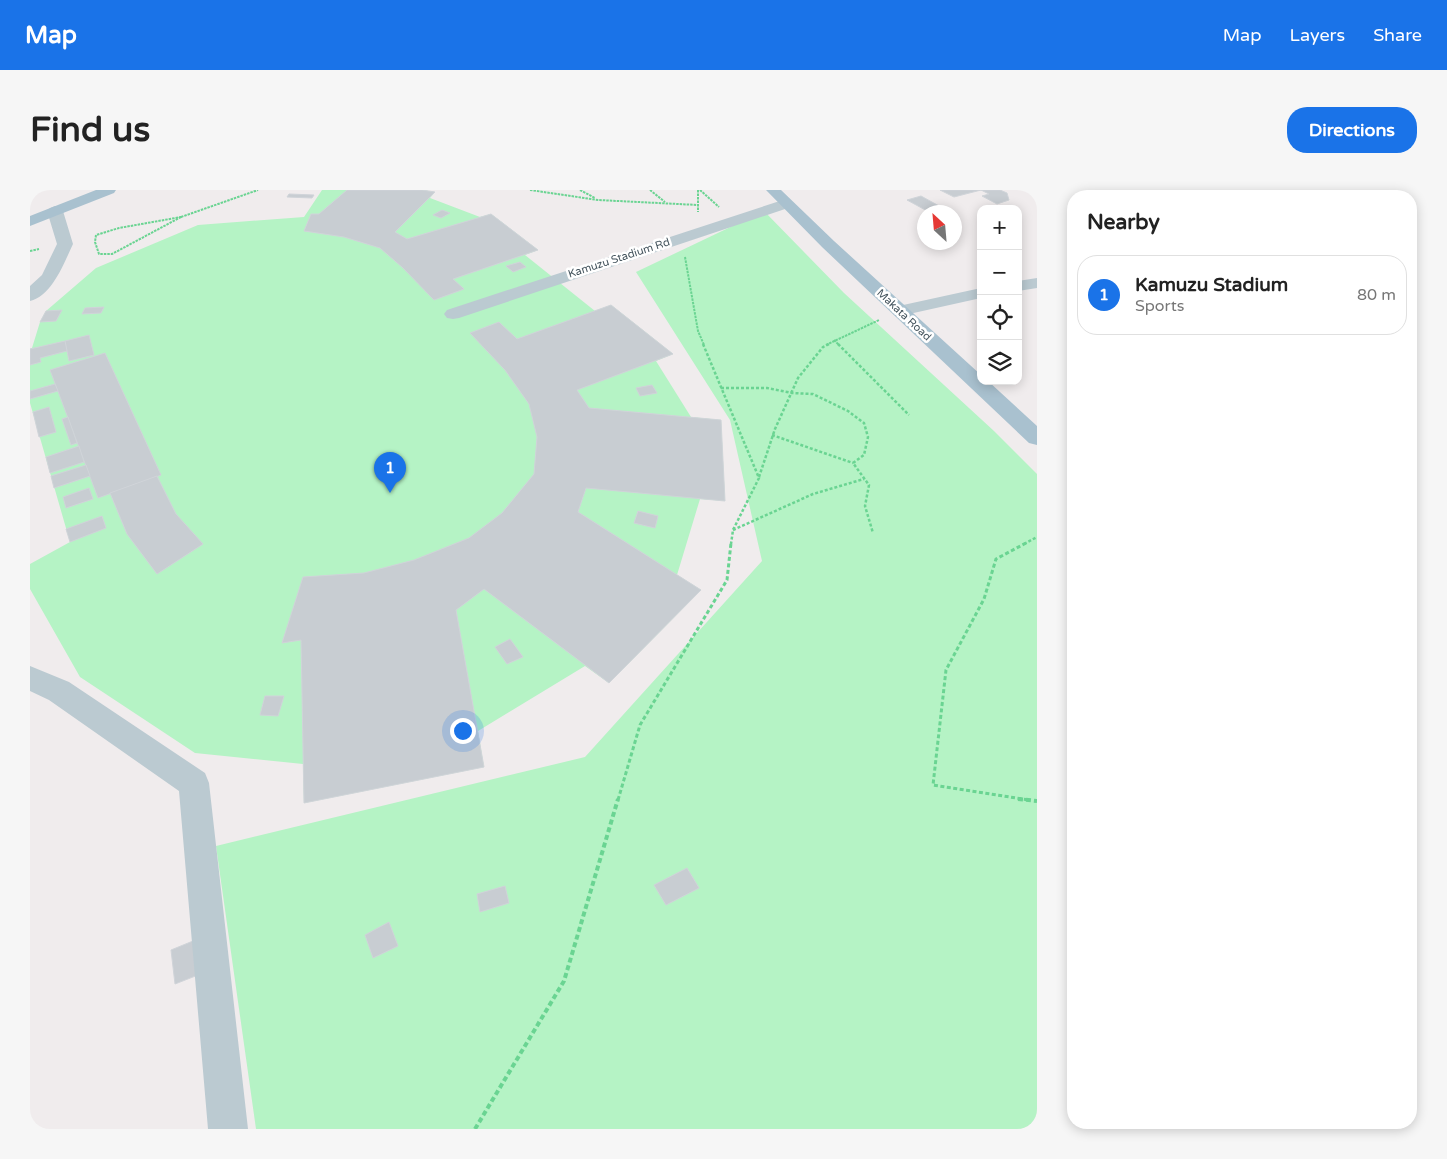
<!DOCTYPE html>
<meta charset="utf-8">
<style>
:root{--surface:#fff;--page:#f6f6f6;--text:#222;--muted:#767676;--line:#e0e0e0;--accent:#1a73e8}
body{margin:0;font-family:"Varela Round",sans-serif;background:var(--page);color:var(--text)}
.controls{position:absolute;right:15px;top:15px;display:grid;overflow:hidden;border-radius:10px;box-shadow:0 2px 12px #0003}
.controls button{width:45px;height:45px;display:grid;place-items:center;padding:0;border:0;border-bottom:1px solid var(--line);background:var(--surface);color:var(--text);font:25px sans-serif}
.compass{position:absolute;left:887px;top:15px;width:45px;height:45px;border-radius:50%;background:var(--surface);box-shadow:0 2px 12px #0003;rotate:334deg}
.you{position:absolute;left:432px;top:540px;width:18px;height:18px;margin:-12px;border:4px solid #fff;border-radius:50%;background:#1a73e8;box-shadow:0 0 0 8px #1a73e833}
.badge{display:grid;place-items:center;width:32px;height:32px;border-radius:50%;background:var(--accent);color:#fff;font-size:16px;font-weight:700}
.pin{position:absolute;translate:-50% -41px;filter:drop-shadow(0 1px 2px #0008)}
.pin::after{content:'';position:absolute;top:26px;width:18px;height:15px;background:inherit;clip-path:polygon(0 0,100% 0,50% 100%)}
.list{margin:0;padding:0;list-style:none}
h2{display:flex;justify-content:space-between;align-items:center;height:65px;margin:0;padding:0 20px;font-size:21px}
h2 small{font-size:16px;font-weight:400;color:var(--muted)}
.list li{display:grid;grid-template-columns:32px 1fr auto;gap:15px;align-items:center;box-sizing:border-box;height:80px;margin:0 10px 10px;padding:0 10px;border:1px solid var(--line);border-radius:20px}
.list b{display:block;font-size:19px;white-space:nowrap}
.list p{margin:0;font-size:16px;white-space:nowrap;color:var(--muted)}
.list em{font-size:16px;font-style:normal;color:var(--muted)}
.icon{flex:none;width:28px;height:28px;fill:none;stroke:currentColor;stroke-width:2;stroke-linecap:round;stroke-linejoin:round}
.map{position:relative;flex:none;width:1007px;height:939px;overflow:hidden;border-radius:20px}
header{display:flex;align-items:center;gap:30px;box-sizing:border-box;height:70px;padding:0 25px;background:var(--accent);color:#fff}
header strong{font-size:24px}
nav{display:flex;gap:28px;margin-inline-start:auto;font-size:18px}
.intro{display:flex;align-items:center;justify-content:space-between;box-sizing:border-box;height:120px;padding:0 30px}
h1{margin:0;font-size:35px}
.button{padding:12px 22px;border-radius:20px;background:var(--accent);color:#fff;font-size:18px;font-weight:700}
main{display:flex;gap:30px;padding:0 30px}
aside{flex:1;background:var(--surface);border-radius:20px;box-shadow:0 2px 12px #0003}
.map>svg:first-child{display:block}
</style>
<header>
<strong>Map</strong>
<nav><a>Map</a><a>Layers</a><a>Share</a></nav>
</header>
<div class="intro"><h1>Find us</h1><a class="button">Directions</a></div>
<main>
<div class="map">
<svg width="1007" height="939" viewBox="0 0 1007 939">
<rect width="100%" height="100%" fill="#f0eced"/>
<!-- green -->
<g fill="#b5f3c5">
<path d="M292,0H392L405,2L400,8L450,27L461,24L508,60L495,65L565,121L581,115L643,164L626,171L661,227L691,230L695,311L670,309L647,385L671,400L579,493L555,476L448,541L454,577L274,613L273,574L165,563L50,487L0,399V374L40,352L0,213V159L2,158L10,132L16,121L66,78L168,35L274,27Z"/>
<path d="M734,21L814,103L964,241L1007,284V939H226L186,656L555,567L732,371L700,230L606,82Z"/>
</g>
<!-- building -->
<g fill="#c8cdd2" stroke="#d0d4d9">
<path d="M317,0H392L405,2L365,42L377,49L461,24L508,60L423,89L434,99L404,110L373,78L350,58L314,47L274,41L281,24H289Z"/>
<path d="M910,0H951L924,7Z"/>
<path d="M951,0H970L977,3L979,10L967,14L952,6L959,4Z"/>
<path d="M259,4L284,5L282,8L257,7Z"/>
<path d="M891,6L920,22H899L877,10Z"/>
<path d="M412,20L420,23L411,28L403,25Z"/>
<path d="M490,72L496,77L483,82L476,76Z"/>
<path d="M581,115L643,164L547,200L559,218L691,230L695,311L556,298L548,322L671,400L579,493L454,399L426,420L454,577L274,613L271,450L252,453L273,387L334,383L384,370L439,348L472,323L504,284L507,247L499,214L475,180L440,143L469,132L487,149Z"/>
<path d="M74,117L71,123L52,124L55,118Z"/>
<path d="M32,120L26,131L10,132L16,121Z"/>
<path d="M59,145L64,165L39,171L35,151Z"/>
<path d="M35,151L37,161L10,168L11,172L0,175V159Z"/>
<path d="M75,163L131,285L68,308L20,180Z"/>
<path d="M25,194L28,201L0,209V201Z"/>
<path d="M622,195L627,203L610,206L606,198Z"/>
<path d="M19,217L26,242L9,247L3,222Z"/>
<path d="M38,227L47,253L41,255L32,229Z"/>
<path d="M49,256L54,272L20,283L16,267Z"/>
<path d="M56,275L60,286L24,298L21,286Z"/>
<path d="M127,286L146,324L173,354L127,384L97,344L80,303Z"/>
<path d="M59,298L63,309L36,318L33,307Z"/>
<path d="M608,321L628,326L625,338L604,333Z"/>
<path d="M72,326L76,338L40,352L36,339Z"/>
<path d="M480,449L493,467L477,474L465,457Z"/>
<path d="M235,506H254L248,526L230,525Z"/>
<path d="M657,678L669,698L636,715L624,695Z"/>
<path d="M475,696L479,713L450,722L447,704Z"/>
<path d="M359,732L368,756L343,768L335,745Z"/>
<path d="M163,751L168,785L145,794L141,760Z"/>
</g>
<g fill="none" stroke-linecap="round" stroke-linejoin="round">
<!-- path-far3 -->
<g stroke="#6ad492" stroke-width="2" stroke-dasharray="2.5 1" stroke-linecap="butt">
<path d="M500,0L568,10L668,15"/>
<path d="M550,0L565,8"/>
<path d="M620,0L635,12"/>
<path d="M668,0V22"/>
<path d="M670,0L689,17"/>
<path d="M151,27L82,64H69L65,52L66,45L89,38Z"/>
<path d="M151,27L228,0"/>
<path d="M0,61L9,59"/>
<path d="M655,67L668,141L674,155"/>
<path d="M804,150L809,155"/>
<path d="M796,155L849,130"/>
</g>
<!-- path-far2 -->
<g stroke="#6ad492" stroke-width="2.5" stroke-dasharray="3 2" stroke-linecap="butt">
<path d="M673,154L729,288L703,340L701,354"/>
<path d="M808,154L879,225"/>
<path d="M691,198H737L762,203L783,204L818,221L834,233L838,247L834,265L823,273L839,295L835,316L843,343"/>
<path d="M742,245L823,273"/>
<path d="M729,287L745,239L768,188L793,157L799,154"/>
<path d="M703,340L783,304L834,289"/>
<path d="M994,354L1007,347"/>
</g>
<!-- path-far1 -->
<g stroke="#6ad492" stroke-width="3" stroke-dasharray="4 2.5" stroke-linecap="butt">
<path d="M996,353L966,369L954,409L916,480L903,595L999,610"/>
<path d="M588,610L610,535L697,390L701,353"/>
</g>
<!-- path -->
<g stroke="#6ad492" stroke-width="4" stroke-dasharray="5 3" stroke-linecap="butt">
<path d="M988,609L1007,611"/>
<path d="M445,939L534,791L588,609"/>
</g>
<!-- minor -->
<g fill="#bbcad1" fill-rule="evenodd">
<path d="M756,9L761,11L764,14L761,17L429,128L423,129L417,128L414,124L417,120Z"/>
<path d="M25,16L30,18L33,21L43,54C34,73 22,106 0,111V96L12,85L27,54L17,21L20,18Z"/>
<path d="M1007,88V98L988,101V91Z"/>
<path d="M951,98V108L870,126L864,125L861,121L864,117Z"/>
<path d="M0,476L39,492L175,583L179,593L218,939H178L149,601L19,510L0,501Z"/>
</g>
<!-- major -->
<g fill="#a9c1cf" fill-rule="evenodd">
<path d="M66,0H86L84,3L0,36V26Z"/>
<path d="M736,0H751L804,51L951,185V191H958L1007,236V255L999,253L792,57Z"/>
</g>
</g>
<g text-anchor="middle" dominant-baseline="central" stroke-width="5" stroke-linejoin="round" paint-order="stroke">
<!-- far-street labels -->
<g font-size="11" fill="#43535c" stroke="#fff">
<text transform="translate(589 68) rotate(-18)">Kamuzu Stadium Rd</text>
<text transform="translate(874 125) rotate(43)">Makata Road</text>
</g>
</g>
</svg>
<div class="controls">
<button>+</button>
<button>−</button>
<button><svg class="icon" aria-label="locate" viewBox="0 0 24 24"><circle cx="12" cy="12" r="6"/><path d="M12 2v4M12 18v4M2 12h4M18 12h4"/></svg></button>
<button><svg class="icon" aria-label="layers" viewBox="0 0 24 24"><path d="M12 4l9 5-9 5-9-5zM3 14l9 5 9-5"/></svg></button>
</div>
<svg class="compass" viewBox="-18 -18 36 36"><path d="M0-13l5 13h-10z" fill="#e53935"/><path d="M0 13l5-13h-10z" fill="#767676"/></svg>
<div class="you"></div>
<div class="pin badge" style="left:360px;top:303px">1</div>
</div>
<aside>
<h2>Nearby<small></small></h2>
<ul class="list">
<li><span class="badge">1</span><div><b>Kamuzu Stadium</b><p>Sports</p></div><em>80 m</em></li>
</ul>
</aside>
</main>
